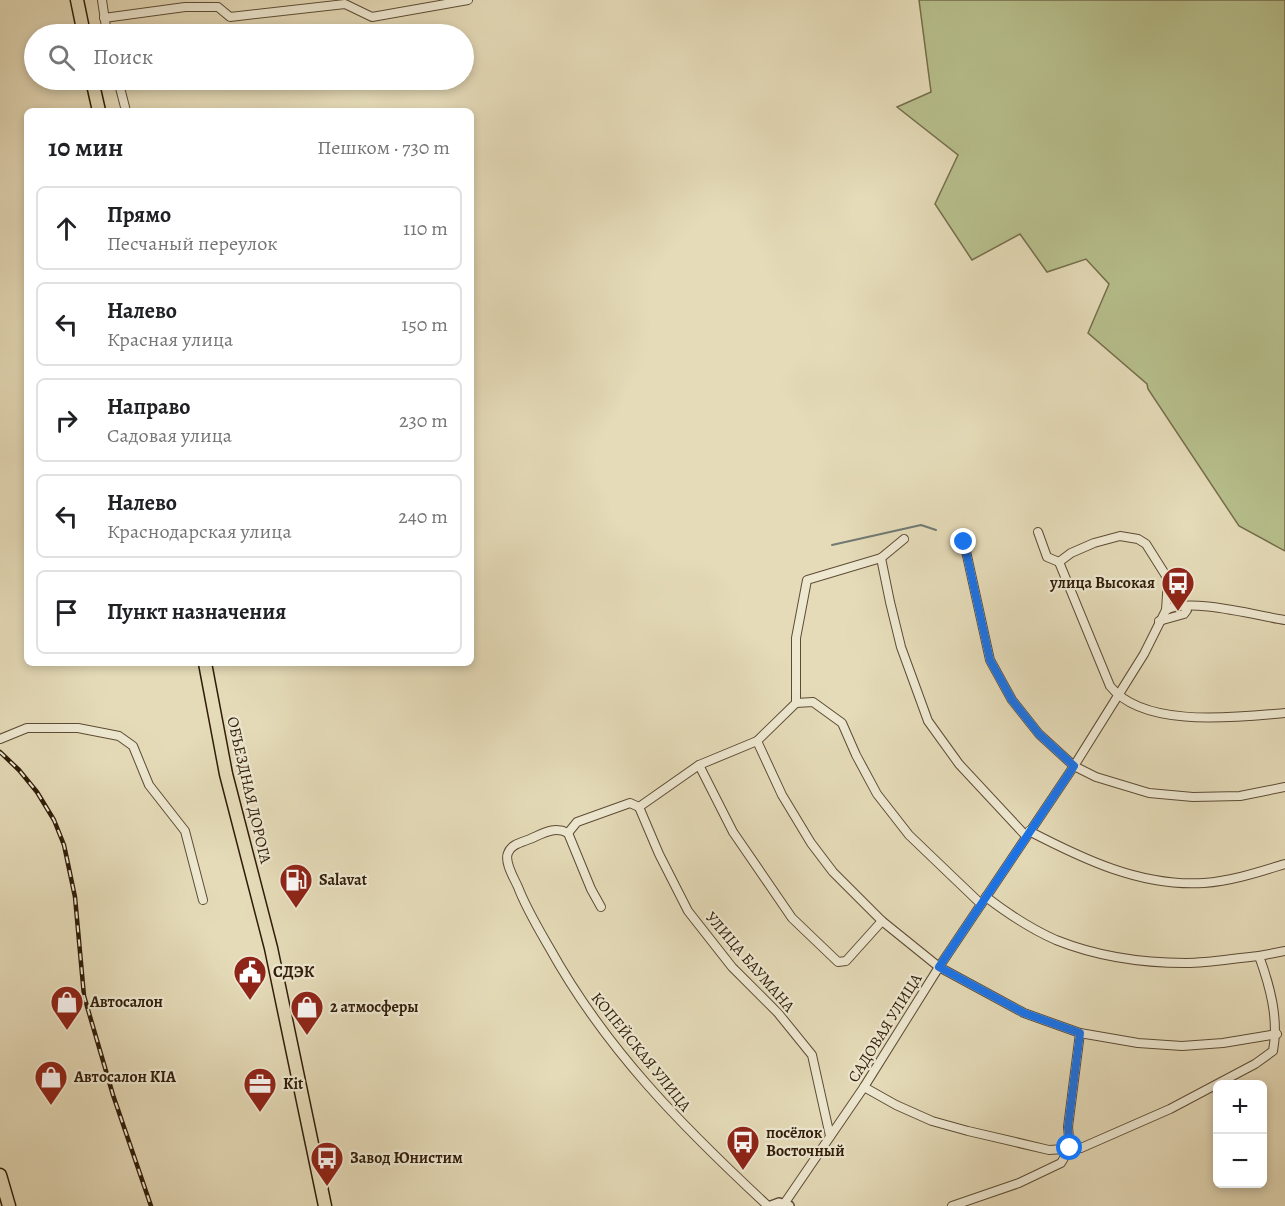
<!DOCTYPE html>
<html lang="ru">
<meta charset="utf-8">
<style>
:root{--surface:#fff;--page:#f6f6f6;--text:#202124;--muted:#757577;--line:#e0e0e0}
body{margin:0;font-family:Alegreya,serif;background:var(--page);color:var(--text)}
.controls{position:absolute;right:18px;bottom:18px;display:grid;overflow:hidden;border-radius:9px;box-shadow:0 3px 9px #0003}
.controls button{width:54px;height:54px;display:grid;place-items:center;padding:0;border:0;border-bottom:2px solid var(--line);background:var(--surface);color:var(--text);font:30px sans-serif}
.stop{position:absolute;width:18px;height:18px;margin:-14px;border:4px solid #1a73e8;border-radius:50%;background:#fff}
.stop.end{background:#1a73e8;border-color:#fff;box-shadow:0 2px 6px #0008}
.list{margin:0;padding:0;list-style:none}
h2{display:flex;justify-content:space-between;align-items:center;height:78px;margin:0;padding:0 24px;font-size:26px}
h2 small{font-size:20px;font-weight:400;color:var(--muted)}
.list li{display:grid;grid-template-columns:39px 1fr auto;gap:18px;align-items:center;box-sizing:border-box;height:84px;margin:0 12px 12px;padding:0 12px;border:2px solid var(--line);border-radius:9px}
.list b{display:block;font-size:22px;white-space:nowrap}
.list p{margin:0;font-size:20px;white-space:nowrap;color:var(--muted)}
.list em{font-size:20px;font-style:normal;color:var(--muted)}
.icon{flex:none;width:33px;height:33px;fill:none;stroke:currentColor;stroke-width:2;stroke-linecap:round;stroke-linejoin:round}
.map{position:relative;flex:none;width:1285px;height:1206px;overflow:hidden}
.search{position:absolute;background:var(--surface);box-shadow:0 3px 9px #0003;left:24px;top:24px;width:450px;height:66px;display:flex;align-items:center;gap:15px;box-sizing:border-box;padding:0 21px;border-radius:33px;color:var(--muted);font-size:22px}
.panel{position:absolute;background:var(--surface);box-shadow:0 3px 9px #0003;left:24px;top:108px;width:450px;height:558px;border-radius:9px}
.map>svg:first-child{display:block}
</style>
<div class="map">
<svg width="1285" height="1206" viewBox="0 0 1285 1206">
<rect width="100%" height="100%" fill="#e5dbb8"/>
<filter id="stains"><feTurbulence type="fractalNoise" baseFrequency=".00333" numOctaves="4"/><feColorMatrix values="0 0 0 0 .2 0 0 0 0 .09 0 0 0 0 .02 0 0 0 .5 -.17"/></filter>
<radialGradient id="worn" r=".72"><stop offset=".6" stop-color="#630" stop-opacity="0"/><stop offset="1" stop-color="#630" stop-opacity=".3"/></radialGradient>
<!-- green -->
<path fill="#b7c08d" stroke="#746e4b" stroke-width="1.5" d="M919,0H1285V551L1239,526L1148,389L1147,384L1088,333L1109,284L1086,259L1047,272L1020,234L972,260L935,204L958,155L897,107L931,92Z"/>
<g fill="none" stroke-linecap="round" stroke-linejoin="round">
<!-- stream -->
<path stroke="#707a73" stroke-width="2" d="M832,545L921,525L936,530"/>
<defs>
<g id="minor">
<path d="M102,0L107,34"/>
<path d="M104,18L185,7H218L230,17L345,4L372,17L468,0"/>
<path d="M118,80L126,111"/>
<path d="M1038,532L1047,557L1059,562"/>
<path d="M964,542L990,660L1012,700L1039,734L1074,766L1096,777L1149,793L1193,797L1240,796L1285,787"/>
<path d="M881,558L890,602L901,647L928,721L959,764L1026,836"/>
<path d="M1166,610C1188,597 1258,616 1285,620"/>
<path d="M1159,621L1184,614L1187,610L1184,605"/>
<path d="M796,703L813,702L842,723L856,755L877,794L909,835L981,904"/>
<path d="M0,739L27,728H78L119,736L133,746L149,785L185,831L203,900"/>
<path d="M757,741L782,795L811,843L833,872L882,921L939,967L1024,1013L1080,1033L1138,1043L1182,1046L1223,1043L1277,1034"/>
<path d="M699,765L733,832L792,918L838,962L846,961L882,921"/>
<path d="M639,807L630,803L577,822L568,833C554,826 544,833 530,839C523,842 511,844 508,853C504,862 514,878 518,887C526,908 538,928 549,947C606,1050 683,1127 768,1206"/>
<path d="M639,807L699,765L757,741L796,703V638L807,580L881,558L904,539"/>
<path d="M639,807L659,854L688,911L732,967L778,1013L812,1055L830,1136"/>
<path d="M1029,831C1083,859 1141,887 1204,883C1232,881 1259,872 1285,864"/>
<path d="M568,833L591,889L601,907"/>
<path d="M986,897C1007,913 1031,929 1056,940C1096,956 1143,963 1186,963C1210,963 1235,958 1259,956"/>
<path d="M864,1087L896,1105L932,1121L968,1131L1049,1150L1081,1148L1170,1109L1255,1064L1273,1051C1279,1019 1270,986 1259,956L1285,951"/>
<path d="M1070,1148L1068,1127L1080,1033"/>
<path d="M784,1204L864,1087L939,967L1074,766L1144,654L1166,610L1168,579L1146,544L1138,539L1120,536L1094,543L1071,553L1059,562L1110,686C1144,729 1237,717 1285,713"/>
<path d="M952,1206L1019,1183L1061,1163L1070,1148"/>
</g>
<path id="tertiary" d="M771,1206L779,1203L789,1206"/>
<g id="primary">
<path d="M77,0L84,34"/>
<path d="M92,80L99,111"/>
<path d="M205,663L226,774L271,948L325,1206"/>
<path d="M0,1175L9,1206"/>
</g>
</defs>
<!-- minor casing -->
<use href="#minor" stroke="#5d4c35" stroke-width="10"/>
<!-- tertiary casing -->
<use href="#tertiary" stroke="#5d4c35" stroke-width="12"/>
<!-- primary casing -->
<use href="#primary" stroke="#301d09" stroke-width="15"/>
<!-- minor -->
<use href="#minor" stroke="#eee8d1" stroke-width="8"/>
<!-- tertiary -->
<use href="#tertiary" stroke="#eee8d1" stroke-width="9"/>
<!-- primary -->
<use href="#primary" stroke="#e5dbb8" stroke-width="12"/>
<defs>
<path id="rail" d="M0,752L19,770L37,792L54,820L64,845L75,897L84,996L113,1095L151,1206"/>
</defs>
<!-- rail casing -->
<use href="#rail" stroke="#301d09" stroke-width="4.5"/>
<!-- rail -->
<use href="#rail" stroke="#eee8d1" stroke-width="2" stroke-dasharray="7" stroke-linecap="butt"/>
</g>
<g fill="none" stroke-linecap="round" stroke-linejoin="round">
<!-- route -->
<path stroke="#1a73e8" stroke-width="8" d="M964,542L990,660L1012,700L1039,734L1074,766L939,967L1024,1013L1080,1033L1068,1127L1070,1148"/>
</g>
<!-- icons -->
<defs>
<symbol id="bus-pin" viewBox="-11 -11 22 30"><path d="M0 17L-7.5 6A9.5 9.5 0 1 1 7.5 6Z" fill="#8f2418" stroke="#eee8d1"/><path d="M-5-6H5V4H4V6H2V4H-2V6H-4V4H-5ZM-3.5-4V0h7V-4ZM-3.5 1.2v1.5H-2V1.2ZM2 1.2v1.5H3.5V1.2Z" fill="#fff"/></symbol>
<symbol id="fuel-pin" viewBox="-11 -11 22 30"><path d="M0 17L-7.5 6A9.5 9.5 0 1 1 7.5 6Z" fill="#8f2418" stroke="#eee8d1"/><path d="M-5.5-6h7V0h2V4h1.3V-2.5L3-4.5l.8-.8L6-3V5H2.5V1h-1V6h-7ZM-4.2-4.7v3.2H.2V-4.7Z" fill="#fff"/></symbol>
<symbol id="civic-pin" viewBox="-11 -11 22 30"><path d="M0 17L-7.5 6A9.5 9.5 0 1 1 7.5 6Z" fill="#8f2418" stroke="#eee8d1"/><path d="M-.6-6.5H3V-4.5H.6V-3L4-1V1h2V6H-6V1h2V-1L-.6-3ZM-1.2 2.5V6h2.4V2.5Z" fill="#fff"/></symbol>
<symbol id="shop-pin" viewBox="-11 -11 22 30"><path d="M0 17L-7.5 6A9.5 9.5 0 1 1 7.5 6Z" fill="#8f2418" stroke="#eee8d1"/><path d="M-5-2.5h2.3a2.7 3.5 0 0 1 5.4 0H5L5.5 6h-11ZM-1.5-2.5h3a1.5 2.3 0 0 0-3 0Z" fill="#fff"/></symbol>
<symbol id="office-pin" viewBox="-11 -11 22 30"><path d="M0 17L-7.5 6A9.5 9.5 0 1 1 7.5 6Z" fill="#8f2418" stroke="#eee8d1"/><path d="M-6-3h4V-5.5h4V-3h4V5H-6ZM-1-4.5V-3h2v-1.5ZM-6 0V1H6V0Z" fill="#fff"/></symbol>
</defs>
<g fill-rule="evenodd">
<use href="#bus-pin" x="1159" y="564" width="38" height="52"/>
<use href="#fuel-pin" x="277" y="861" width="38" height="52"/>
<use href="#civic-pin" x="231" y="953" width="38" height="52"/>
<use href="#shop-pin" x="48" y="983" width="38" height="52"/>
<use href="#shop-pin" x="288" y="988" width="38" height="52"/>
<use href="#shop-pin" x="32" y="1058" width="38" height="52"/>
<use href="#office-pin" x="241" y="1065" width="38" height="52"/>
<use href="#bus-pin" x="724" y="1123" width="38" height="52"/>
<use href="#bus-pin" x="308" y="1139" width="38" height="52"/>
</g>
<g text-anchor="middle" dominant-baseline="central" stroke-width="4.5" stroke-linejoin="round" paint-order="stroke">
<!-- poi labels -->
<g font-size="16" font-weight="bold" fill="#301d09" stroke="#eee8d1" text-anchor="start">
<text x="1155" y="583" text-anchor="end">улица Высокая</text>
<text x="319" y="880">Salavat</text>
<text x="273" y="972">СДЭК</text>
<text x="90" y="1002">Автосалон</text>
<text x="330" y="1007">2 атмосферы</text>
<text x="74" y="1077">Автосалон KIA</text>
<text x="283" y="1084">Kit</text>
<text x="766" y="1133">посёлок<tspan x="766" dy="18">Восточный</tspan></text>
<text x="350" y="1158">Завод Юнистим</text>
</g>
<!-- street labels -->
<g font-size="16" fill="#301d09" stroke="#eee8d1">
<text transform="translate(249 790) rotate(77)">ОБЪЕЗДНАЯ ДОРОГА</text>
<text transform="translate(750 962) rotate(49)">УЛИЦА БАУМАНА</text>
<text transform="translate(885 1028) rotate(-58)">САДОВАЯ УЛИЦА</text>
<text transform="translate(641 1052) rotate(51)">КОПЕЙСКАЯ УЛИЦА</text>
</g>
</g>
<rect width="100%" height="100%" filter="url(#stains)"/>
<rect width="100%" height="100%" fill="url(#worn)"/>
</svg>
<div class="controls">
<button>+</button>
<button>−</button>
</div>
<div class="stop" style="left:1070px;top:1148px"></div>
<div class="stop end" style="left:964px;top:542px"></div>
<div class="search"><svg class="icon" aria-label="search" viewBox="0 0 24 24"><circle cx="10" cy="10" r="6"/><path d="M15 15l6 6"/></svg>Поиск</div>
<section class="panel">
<h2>10 мин<small>Пешком · 730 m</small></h2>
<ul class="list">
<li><svg class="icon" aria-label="ahead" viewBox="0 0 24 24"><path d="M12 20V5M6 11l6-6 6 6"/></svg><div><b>Прямо</b><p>Песчаный переулок</p></div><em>110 m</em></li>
<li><svg class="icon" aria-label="left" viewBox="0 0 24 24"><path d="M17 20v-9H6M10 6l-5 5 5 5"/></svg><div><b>Налево</b><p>Красная улица</p></div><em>150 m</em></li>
<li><svg class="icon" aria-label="right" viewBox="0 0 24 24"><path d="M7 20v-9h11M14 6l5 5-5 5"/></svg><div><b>Направо</b><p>Садовая улица</p></div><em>230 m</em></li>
<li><svg class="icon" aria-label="left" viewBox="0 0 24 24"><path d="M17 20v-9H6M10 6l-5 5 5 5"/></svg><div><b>Налево</b><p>Краснодарская улица</p></div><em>240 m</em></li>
<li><svg class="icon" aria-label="arrive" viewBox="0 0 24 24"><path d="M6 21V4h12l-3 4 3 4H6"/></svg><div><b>Пункт назначения</b></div></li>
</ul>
</section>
</div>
